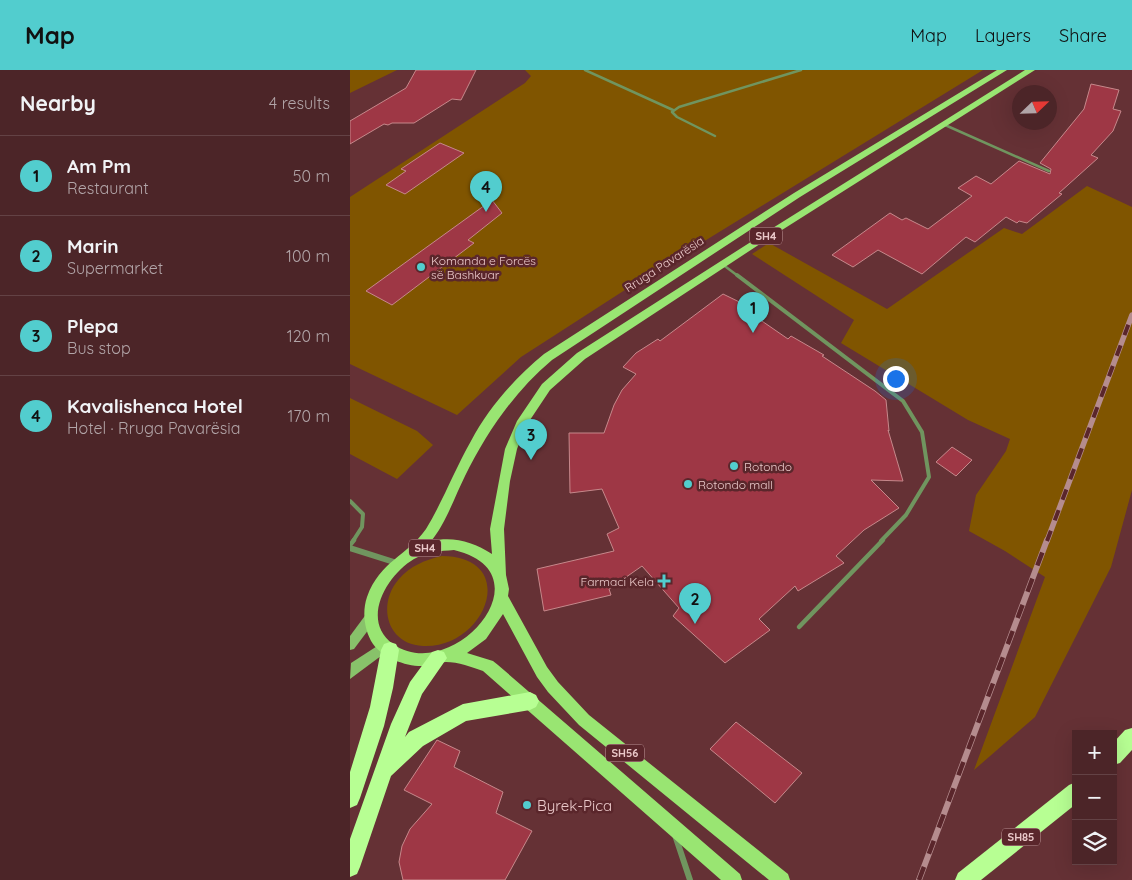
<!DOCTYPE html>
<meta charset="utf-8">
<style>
:root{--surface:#4c2528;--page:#563134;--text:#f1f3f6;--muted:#b2a5a8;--line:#634245;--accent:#52cdce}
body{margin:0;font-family:Quicksand,sans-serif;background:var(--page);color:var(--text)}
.controls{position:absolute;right:15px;bottom:15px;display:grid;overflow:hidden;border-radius:0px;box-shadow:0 5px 20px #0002}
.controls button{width:45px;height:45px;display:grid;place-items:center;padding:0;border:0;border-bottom:1px solid var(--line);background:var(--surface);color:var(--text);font:25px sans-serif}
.compass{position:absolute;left:662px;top:15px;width:45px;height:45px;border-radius:50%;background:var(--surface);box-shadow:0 5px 20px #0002;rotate:67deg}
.you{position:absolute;left:545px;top:308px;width:18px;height:18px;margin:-12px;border:4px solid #fff;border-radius:50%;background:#1a73e8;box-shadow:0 0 0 8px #1a73e833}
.badge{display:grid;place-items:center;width:32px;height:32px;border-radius:50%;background:var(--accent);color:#111;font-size:16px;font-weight:700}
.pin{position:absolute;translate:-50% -41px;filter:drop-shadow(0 1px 2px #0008)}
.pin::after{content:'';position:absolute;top:26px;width:18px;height:15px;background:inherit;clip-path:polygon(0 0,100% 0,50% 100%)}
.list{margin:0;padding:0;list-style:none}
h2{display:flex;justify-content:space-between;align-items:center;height:65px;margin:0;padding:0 20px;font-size:21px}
h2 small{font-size:16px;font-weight:400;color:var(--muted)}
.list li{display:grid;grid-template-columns:32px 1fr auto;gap:15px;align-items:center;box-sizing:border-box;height:80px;padding:0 20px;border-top:1px solid var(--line)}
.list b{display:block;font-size:19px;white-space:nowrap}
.list p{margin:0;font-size:16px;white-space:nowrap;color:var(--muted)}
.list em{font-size:16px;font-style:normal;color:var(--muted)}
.icon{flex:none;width:28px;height:28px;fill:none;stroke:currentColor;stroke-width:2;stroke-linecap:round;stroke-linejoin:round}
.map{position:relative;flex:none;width:782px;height:810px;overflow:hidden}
header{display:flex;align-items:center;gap:30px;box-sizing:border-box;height:70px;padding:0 25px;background:var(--accent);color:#111}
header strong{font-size:24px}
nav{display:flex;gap:28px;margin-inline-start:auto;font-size:18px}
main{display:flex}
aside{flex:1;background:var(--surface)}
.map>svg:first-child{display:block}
</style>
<header>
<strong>Map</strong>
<nav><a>Map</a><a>Layers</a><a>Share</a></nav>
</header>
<main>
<aside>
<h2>Nearby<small>4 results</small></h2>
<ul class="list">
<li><span class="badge">1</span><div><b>Am Pm</b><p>Restaurant</p></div><em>50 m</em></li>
<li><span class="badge">2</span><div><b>Marin</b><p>Supermarket</p></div><em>100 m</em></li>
<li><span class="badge">3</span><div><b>Plepa</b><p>Bus stop</p></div><em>120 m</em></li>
<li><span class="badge">4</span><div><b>Kavalishenca Hotel</b><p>Hotel · Rruga Pavarësia</p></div><em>170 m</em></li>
</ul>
</aside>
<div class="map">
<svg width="782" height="810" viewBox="0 0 782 810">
<rect width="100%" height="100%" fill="#653135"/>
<!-- green -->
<g fill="#805500">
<path d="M0,0H47L0,23Z"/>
<path d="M175,0H633L278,218L171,287L107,345L0,294V127L175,13L181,6Z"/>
<path d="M737,116L782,137V420L761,497L685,647L624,700L695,507L655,481L619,461L626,425L656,381L660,369L618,350L491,273L504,250L402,184L419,173L537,239L654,158L672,164Z"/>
<path d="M0,328L67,361L83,375L47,409L0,384Z"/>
<path d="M92,486C171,487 136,579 73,576C36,574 27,534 49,509C60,496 75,490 92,486Z"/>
</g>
<!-- building -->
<g fill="#9e3745" stroke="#c6888b">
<path d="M66,0H126L111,30L102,29L64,53H42L38,55L34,54L0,74V51L56,18Z"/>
<path d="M741,14L769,20L763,39L771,41L763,61L741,85L748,88L709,123L712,124L677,153L669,151L667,153L656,147L625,172L616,167L572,204L528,180L503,197L482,185L540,143L552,150L556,148L578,159L622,126L608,118L626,106L641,114L669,91L700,104L701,99L690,93L734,39Z"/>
<path d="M90,73L114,83L55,124L36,115L56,101L51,99Z"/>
<path d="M142,130L152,143L118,170L124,173L42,235L16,221Z"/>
<path d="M373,224L414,244L409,249L438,269L441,266L474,285L472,286L525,321L536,330L539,361L538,360L553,411L521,410L549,438L514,460L486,486L494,493L448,521L445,516L409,549L420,560L375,593L323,546L329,538L292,496L259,519L261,525L194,541L187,499L264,481L257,464L269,458L252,419L220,423L219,363H254L264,335L272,320L286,304L273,297L286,283L308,269L310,271Z"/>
<path d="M602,377L622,390L606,406L586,392Z"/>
<path d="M386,652L452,703L425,733L360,679Z"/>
<path d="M87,670L110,681L104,697L153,722L146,743L182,761L155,810H53L49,792L52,776L60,759L82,734L54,720Z"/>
</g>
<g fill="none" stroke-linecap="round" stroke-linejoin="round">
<!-- lane-far2 -->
<g stroke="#70955f" stroke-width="2.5">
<path d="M235,0L323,40"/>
<path d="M595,55L699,101"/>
<path d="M365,66L327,47L322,42L329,37L451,0"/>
<path d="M372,194L388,206"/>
</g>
<!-- lane-far1 -->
<g stroke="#70955f" stroke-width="4">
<path d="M387,205L553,331L572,362L579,407L556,445L531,471"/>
<path d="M0,431L13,444L12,457L3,471"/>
</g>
<!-- lane -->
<g stroke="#70955f" stroke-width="4.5">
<path d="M0,475L4,470"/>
<path d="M449,557L533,470"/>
</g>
<!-- street -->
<g stroke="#70955f" stroke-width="6">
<path d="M0,478L47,493"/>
<path d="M325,765L340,810"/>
</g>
<!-- secondary -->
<g fill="#88c26a" fill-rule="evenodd">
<path d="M21,542L25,543L27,547L25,551L4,579L0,580V566L17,543Z"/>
<path d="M35,571L39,572L41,576L39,580L0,609L1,593Z"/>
</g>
<!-- primary -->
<path fill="#99e572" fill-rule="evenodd" d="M647,0H657L450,127L202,290C164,322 137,362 115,406C105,426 95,455 81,471C104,466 123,472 142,484L140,459L155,379L167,351L192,314L227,283L407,168L675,0H685L413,172L235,289L200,320L176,356L167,379L160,411L154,459L156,505L159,519L158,526L197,597L208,612L239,645L438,804L440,810H419L229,655L198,622L187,607L153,544L136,569L117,583L143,591L148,595L390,804L392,810H371L133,601C122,597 108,592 96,592C89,592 81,595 74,596C57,597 33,588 23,574C14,560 12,542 17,527C30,491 57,486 76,459C93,431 105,399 121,371C139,337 165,308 194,284L444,123ZM104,480C201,503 102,616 43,574C10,550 37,505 64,489C76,482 90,481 104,480Z"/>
<!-- highway -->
<g fill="#b7ff93" fill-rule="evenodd">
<path d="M40,572L46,574L49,580L43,618L34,656L10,728L7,735L0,738V702L20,637L31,580L34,574Z"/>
<path d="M88,580L94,582L97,588L72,624L55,667L59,662L113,634L180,622L186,625L189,631L186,637L180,640L116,651L73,676L41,706L10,797L7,804L0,807V769L41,654L60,612L82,582Z"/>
<path d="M782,658V680L770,693L763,695V673L775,660Z"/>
<path d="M726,712V734L631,810H605L608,803L719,715Z"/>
</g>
<defs>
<path id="rail-far1" d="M697,471L782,245"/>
<path id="rail" d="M569,810L697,470"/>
</defs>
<!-- rail-far1 casing -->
<use href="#rail-far1" stroke="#b58c8e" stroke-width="5.5"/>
<!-- rail casing -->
<use href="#rail" stroke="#b58c8e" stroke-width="6"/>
<!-- rail-far1 -->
<use href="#rail-far1" stroke="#5a262b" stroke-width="4" stroke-dasharray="11" stroke-linecap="butt"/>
<!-- rail -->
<use href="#rail" stroke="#5a262b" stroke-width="4.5" stroke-dasharray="14" stroke-linecap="butt"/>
</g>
<!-- markers -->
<g fill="#52cdce" stroke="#5a262b" stroke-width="2">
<circle cx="71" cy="197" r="5"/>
<circle cx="384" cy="396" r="5"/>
<circle cx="338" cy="414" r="5"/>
<path d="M311.5 503.5h5v5h5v5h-5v5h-5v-5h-5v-5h5z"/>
<circle cx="177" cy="735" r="5"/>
</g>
<g text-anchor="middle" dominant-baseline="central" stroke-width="5" stroke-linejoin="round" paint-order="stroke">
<!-- shield labels -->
<g fill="#5a262b" stroke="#bf979a" stroke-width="1">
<rect x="400" y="157.5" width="32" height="17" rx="4"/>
<rect x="59" y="469.5" width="32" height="17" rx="4"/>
<rect x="256" y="674.5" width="38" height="17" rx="4"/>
<rect x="652" y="758.5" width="38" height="17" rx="4"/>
</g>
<g font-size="11" font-weight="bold" fill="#eac8c9">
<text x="416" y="166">SH4</text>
<text x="75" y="478">SH4</text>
<text x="275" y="683">SH56</text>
<text x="671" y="767">SH85</text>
</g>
<!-- poi labels -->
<g font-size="12" fill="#eac8c9" stroke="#5a262b" text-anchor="start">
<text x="81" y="190">Komanda e Forcës<tspan x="81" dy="14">së Bashkuar</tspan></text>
<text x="394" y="396">Rotondo</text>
<text x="348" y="414">Rotondo mall</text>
<text x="304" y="511" text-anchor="end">Farmaci Kela</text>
</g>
<!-- street labels -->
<g font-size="12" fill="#eac8c9" stroke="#5a262b">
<text transform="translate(314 194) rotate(-33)">Rruga Pavarësia</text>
</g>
<!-- near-poi labels -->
<g font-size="15" fill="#eac8c9" stroke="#5a262b" text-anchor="start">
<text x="187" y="735">Byrek-Pica</text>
</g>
</g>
</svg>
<div class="controls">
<button>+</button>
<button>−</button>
<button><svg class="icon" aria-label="layers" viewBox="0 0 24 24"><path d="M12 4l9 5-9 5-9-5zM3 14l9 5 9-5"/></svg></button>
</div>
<svg class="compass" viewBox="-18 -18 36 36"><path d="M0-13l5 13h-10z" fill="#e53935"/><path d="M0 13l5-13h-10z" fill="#b2a5a8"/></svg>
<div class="you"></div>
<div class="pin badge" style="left:403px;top:263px">1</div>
<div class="pin badge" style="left:345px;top:554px">2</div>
<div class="pin badge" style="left:181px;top:390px">3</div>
<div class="pin badge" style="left:136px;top:142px">4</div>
</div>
</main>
